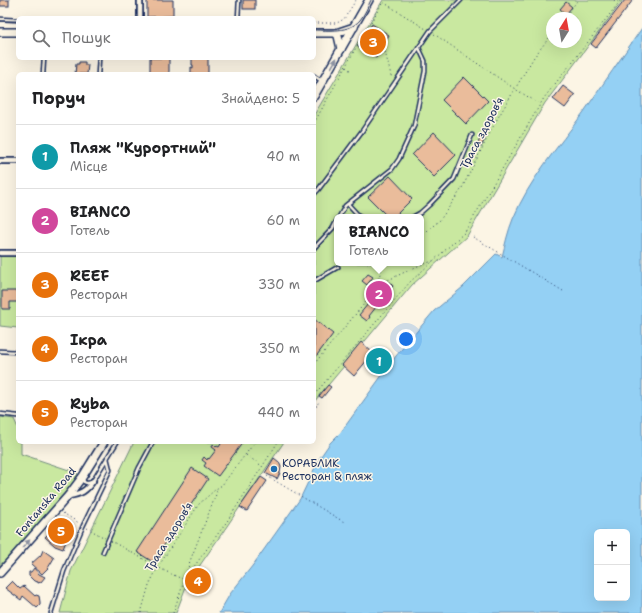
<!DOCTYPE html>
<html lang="uk">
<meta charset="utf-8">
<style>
:root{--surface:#fff;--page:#f6f6f6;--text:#202124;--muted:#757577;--line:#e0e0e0;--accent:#7c3aed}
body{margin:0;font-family:"Shantell Sans",sans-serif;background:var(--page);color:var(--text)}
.controls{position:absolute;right:12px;bottom:12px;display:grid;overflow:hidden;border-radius:6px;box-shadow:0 4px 16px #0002}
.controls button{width:36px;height:36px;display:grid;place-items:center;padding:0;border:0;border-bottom:1px solid var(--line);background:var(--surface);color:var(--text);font:20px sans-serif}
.compass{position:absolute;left:546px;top:12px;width:36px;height:36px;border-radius:50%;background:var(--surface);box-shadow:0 4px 16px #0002;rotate:11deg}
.you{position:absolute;left:406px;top:339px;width:14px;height:14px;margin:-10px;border:3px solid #fff;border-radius:50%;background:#1a73e8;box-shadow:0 0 0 6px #1a73e833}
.badge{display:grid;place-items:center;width:26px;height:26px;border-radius:50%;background:var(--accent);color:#fff;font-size:13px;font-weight:700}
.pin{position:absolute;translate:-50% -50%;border:2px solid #fff;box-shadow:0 1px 4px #0006}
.popup{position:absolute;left:334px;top:214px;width:90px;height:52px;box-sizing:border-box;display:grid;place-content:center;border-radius:6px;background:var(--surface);filter:drop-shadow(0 1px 3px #0005);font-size:13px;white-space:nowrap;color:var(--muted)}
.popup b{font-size:15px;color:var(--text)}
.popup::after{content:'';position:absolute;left:50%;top:100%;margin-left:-8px;border:8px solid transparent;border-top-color:var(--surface)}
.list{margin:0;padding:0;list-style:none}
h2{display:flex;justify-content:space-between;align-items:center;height:52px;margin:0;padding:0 16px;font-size:17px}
h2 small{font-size:13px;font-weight:400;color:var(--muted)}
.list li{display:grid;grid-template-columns:26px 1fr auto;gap:12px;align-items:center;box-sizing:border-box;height:64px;padding:0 16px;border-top:1px solid var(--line)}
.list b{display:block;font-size:15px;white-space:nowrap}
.list p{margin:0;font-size:13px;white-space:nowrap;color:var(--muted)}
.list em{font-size:13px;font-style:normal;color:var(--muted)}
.icon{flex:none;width:22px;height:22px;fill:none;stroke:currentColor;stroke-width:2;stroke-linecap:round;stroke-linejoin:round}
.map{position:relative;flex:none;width:642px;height:613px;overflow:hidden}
.search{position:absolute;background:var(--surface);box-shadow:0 4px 16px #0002;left:16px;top:16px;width:300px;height:44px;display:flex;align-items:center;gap:10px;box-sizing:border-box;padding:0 14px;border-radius:6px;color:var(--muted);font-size:15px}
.panel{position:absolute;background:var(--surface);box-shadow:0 4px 16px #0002;left:16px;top:72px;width:300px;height:372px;border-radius:6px}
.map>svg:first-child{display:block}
</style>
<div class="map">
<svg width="642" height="613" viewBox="0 0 642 613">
<rect width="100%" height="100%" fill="#fcf5e5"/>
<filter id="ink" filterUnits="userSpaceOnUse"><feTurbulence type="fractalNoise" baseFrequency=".025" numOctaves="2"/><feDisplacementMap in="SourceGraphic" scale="8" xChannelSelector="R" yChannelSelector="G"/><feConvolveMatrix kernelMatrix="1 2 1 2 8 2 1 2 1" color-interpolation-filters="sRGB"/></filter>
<g filter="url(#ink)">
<!-- green -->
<g fill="#c9e8a0" stroke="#728c7f" fill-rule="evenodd">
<path d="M383,0H623L545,103L467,236L412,285L314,402V115ZM552,18H576V42H552ZM337,217H421V263H337Z"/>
<path d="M0,256H18V328L0,326Z"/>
<path d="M0,417L14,419L18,428V442H21V454L78,473L74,482L0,566Z"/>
<path d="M134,442H284L225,529L187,584L176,613H60L71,571Z"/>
</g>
<!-- water -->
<path fill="#94d0f4" stroke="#6490b8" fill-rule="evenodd" d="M642,28V613H219L230,594L253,565L300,499L319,459L330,443L341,432L396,356L434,311L463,287L496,254L502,257C505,245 508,231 513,219C529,180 558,147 583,113C603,85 622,56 642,28ZM597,532H627V598H597Z"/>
<!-- building -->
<g fill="#eabc9b" stroke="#1b2f5e">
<rect x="0" y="0" width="9" height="6"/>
<path d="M147,0H173V16L147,17Z"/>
<rect x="243" y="0" width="12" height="9"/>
<path d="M625,0H633L596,48L591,44Z"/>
<path d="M566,2L572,7L566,14L560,9Z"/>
<path d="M372,24L389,35L376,58L358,47Z"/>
<rect x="150" y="58" width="19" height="16"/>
<path d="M192,58H208V74H191V67L193,68V65H192Z"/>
<path d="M79,62H85V65H88L87,74H75L76,64H79Z"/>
<path d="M464,77L488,101L466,124L442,100Z"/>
<path d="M563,86L575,95L565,108L553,99Z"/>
<path d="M434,132L456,155L434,177L412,155Z"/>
<path d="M481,137L485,139L481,147L477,145Z"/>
<path d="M390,176L412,199L394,217H388L368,197Z"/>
<path d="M368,274L373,277L367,285L362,281Z"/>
<path d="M389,282L393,286L369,316L370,317L367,321L359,315L382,287Z"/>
<path d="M2,291H18V302H10V309H2Z"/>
<path d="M314,319L333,334L314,359Z"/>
<path d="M361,342L373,353L354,376L342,365Z"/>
<path d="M328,385L331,387L322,398L319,396Z"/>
<path d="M222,442H243L218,476L204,466L206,463L202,460L204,457L207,460L208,458L209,459L216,450L212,447L213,444L216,447L217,446L219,447Z"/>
<path d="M274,458L279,462L281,467L280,473L277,479L265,473Z"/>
<path d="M192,468L208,479L153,562L137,552Z"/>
<path d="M261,477L267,481L247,511L240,507Z"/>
<path d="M64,520L72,525L63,549L55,546L45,537Z"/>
<path d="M43,550L54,558L48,568L42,574L31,564L41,555Z"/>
<path d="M34,568L39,574L45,577L41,582L38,583V582L34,581L29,576V572H31Z"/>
<path d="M198,569L210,578L201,589L189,580Z"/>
<path d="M12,581L20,589L24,586L35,596L36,595L39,596L40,602V605L37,608L23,596L21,600L5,588Z"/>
</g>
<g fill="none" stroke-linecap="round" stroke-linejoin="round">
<defs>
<g id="lane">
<path d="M238,18L239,0"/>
<path d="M0,19L18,20"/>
<path d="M43,74L44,58"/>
<path d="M98,74L99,58"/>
<path d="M314,76L322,81"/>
<path d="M314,194L318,190L362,131L430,31L461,0"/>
<path d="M348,204L360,217"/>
<path d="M339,217L345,206L392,169L399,159L414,126L425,71V61L419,48"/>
<path d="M413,217L420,213L429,205L454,179L472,135"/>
<path d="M314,248L333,228L337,220"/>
<path d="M314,281L338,267"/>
<path d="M0,351L18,352"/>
<path d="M0,414L18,416"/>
<path d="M83,479L84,482C88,484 89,483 93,481L117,442"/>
<path d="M103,552L139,468L153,442"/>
<path d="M51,613L64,571L83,526L110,470L107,458"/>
</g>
<g id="street">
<path d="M140,18V0"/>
<path d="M0,161H18"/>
<path d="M0,253H18"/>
<path d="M68,496C81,494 86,491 93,481"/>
</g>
<g id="secondary">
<path d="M0,32H18"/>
<path d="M314,33H336L354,27"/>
<path d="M336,33L338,36L341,49"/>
<path d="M314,96L369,0"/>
<path d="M0,573L68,496L83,476L104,442"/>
</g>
</defs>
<!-- lane casing -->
<use href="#lane" stroke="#1b2f5e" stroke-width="5.5"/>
<!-- street casing -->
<use href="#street" stroke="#1b2f5e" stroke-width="8"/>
<!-- secondary casing -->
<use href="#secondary" stroke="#1b2f5e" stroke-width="10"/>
<!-- path -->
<g stroke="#1b2f5e" stroke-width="1" stroke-dasharray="1 3" stroke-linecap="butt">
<path d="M614,0L618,2"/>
<path d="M564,18L578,0"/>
<path d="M314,23H337L344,19L356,0"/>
<path d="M434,34L515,89L540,104"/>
<path d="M385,52L392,79"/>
<path d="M346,67L351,71"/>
<path d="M314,123L362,37L383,2L426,29"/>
<path d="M421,236L440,220L461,190L496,121L534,57L552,34"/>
<path d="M473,237L563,291"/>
<path d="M376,290L386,281L420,265L433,261"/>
<path d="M314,364L375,291L382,267L387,263"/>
<path d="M314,395L410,282L465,232L544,98L621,0"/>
<path d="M317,406H316L319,402L320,403"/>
<path d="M246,455L262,466"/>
<path d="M267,476L344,522"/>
<path d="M63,513L79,523"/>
<path d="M87,528L105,538"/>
<path d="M111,541L165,571L180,578L185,579L190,561L217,492L216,489"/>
<path d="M141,613L149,585L158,567L199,504L216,489L222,485L255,442"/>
<path d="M173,613L185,579L228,520L278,442"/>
</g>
<!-- lane -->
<use href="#lane" stroke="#fcf5e5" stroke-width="2.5"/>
<!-- street -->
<use href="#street" stroke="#fcf5e5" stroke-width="4.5"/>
<!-- secondary -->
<use href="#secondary" stroke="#fcf5e5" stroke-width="7"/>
<!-- tram -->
<g stroke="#1b2f5e" stroke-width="1">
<path d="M0,21H18"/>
<path d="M314,30C329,30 349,33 360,20C365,14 368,6 371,0"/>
</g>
</g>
<!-- one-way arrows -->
<defs><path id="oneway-solid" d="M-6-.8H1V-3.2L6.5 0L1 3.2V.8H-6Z"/></defs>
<g fill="#8c92a2">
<use href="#oneway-solid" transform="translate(334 63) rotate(-60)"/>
<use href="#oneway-solid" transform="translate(26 544) rotate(-48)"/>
</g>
</g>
<!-- markers -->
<circle fill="#1f6fb2" stroke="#fcf5e5" stroke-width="1.5" cx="274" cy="469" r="4"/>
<g text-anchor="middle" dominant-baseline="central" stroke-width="3" stroke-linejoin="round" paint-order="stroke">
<!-- street labels -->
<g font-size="11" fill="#1b2f5e" stroke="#fcf5e5">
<text transform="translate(482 133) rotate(-62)">Траса здоров’я</text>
<text transform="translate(46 502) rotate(-50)">Fontanska Road</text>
<text transform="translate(169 537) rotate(-58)">Траса здоров’я</text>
</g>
<!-- poi labels -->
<g font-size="11" fill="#1b2f5e" stroke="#fcf5e5" text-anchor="start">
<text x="282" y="463">КОРАБЛИК<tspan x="282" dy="13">Ресторан &amp; пляж</tspan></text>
</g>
</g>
</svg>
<div class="controls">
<button>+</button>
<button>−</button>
</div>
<svg class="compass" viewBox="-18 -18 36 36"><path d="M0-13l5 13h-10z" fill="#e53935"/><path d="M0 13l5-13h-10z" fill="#757577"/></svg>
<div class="you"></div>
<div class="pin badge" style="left:379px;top:361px;background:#0f9aa8">1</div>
<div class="pin badge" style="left:379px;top:294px;background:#d1479c">2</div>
<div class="popup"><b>BIANCO</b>Готель</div>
<div class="pin badge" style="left:373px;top:42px;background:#e8710a">3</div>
<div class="pin badge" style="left:198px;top:581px;background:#e8710a">4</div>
<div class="pin badge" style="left:61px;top:531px;background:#e8710a">5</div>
<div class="search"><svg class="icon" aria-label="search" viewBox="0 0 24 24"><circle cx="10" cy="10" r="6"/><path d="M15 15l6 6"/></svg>Пошук</div>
<section class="panel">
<h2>Поруч<small>Знайдено: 5</small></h2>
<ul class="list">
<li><span class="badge" style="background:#0f9aa8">1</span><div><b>Пляж &quot;Курортний&quot;</b><p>Місце</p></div><em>40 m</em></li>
<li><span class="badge" style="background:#d1479c">2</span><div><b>BIANCO</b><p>Готель</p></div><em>60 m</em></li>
<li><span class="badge" style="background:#e8710a">3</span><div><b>REEF</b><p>Ресторан</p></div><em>330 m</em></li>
<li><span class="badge" style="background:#e8710a">4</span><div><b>Ікра</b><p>Ресторан</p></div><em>350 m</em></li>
<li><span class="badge" style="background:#e8710a">5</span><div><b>Ryba</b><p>Ресторан</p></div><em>440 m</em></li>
</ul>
</section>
</div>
